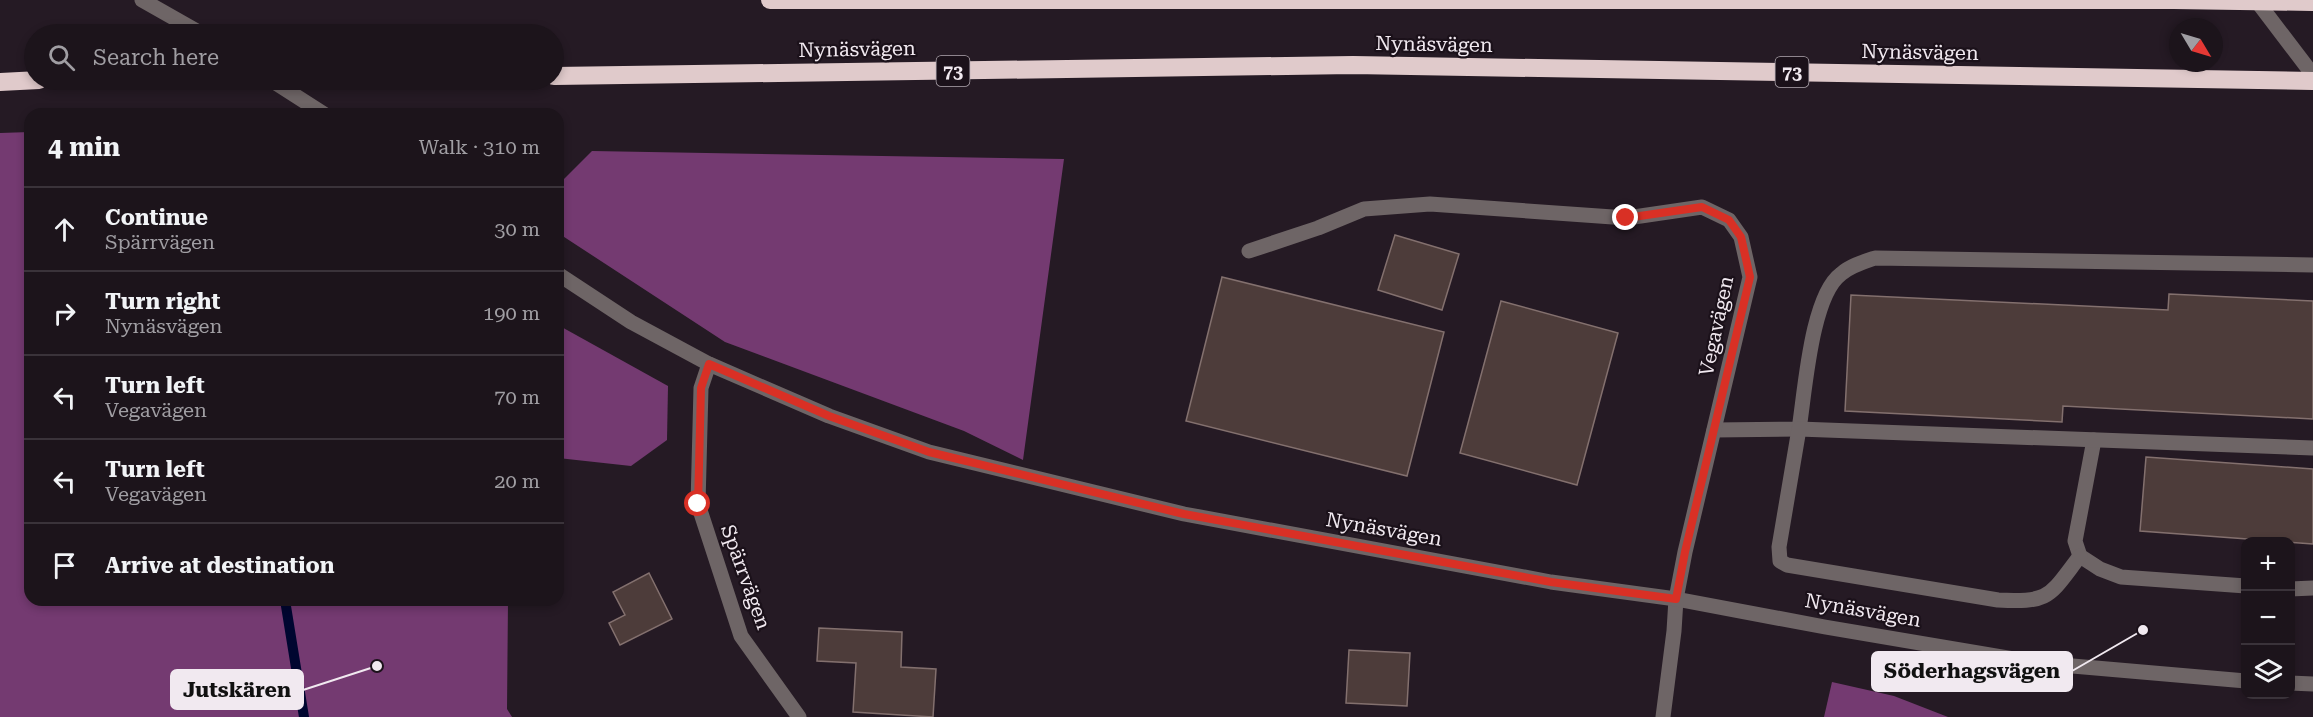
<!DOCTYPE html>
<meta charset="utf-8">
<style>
:root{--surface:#1c141b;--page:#251d24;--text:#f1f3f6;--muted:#a09ea3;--line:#3a333a}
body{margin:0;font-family:"Roboto Serif",serif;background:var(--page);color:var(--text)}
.controls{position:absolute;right:18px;bottom:18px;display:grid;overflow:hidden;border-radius:12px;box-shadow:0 3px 9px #0003}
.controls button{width:54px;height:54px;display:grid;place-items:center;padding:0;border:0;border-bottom:2px solid var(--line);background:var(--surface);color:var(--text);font:30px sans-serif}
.compass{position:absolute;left:2169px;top:18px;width:54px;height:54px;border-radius:50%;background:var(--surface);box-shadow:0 3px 9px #0003;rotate:128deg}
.stop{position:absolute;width:18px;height:18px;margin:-14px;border:4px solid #d93025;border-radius:50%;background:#fff}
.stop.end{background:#d93025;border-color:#fff;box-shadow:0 2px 6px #0008}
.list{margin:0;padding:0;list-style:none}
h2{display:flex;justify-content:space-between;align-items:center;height:78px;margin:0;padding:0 24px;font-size:26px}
h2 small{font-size:20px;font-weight:400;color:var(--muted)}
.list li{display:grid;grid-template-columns:39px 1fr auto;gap:18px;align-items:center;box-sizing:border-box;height:84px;padding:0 24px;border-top:2px solid var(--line)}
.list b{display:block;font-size:22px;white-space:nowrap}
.list p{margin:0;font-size:20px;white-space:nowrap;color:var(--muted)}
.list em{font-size:20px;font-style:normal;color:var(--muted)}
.icon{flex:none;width:33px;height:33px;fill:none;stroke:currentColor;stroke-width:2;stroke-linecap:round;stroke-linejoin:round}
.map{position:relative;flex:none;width:2313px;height:717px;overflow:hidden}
.search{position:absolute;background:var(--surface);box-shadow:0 3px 9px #0003;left:24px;top:24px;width:540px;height:66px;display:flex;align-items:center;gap:15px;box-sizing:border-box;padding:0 21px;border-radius:33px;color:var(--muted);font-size:22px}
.panel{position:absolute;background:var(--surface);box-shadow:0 3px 9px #0003;left:24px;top:108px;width:540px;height:498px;border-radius:18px}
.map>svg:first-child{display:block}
</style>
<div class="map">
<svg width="2313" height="717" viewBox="0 0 2313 717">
<rect width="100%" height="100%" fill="#251a24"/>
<!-- forest -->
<g fill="#743a71">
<path d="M30,132V600H508L507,709L512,717H0V133Z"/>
<path d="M592,151L1064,159L1023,460L964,431L725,342L558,233V185Z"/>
<path d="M558,325L668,386L667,440L631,466L558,458Z"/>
<path d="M1832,682L1894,696L1948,717H1824Z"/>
</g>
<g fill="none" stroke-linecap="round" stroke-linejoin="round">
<!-- stream -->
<path stroke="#000630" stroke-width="10" d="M285,600L304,717"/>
</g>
<!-- building -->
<g fill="#4d3c3a" stroke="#83706e" stroke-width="1.5">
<path d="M1395,235L1459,254L1442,310L1378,290Z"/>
<path d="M1222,277L1444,332L1407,476L1186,421Z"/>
<path d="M2169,294L2313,301V419L2063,406L2062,422L1845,411L1851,295L2168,310Z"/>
<path d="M1501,301L1618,333L1577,485L1460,453Z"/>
<path d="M2146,457L2313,469V544L2140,531Z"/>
<path d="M649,573L672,619L620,645L609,623L625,615L613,592Z"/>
<path d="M819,628L902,632L901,667L936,669L933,717L853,712L856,663L817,661Z"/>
<path d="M1349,650L1410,653L1407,706L1346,703Z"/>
</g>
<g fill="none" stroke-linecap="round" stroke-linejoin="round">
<!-- service -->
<g stroke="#6e6566" stroke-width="15">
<path d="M1714,430L1799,429C1805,392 1811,296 1841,274C1850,266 1863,262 1875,258L2313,265"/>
<path d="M2094,440L2075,541L2080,556L2100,569L2121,577L2246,586"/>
<path d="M2080,556C2049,596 2051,603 1998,600L1787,565L1780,561L1779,547L1799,429L2313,448"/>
<path d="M2290,589L2313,588"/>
</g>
<!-- minor -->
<g stroke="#6e6566" stroke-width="15">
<path d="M2256,0L2313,75"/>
<path d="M1249,251L1318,228L1364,209L1430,204L1627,218L1702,207L1729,220L1741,237L1750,277L1685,552L1676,599L1674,631L1663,717"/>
<path d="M709,364L701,388L698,504L741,636L799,717"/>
</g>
<!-- tertiary -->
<g stroke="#6e6566" stroke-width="15">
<path d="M142,0L202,34"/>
<path d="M271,80L324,114"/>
<path d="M558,274L631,322L709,364L829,416L929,452L1184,514L1551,582L1676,599L1825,627L2038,663L2246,681"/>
<path d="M2290,683L2313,684"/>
</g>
<!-- motorway -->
<g stroke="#e0cacb" stroke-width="18">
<path d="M770,0H2174"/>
<path d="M554,76L1353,65L2313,81"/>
<path d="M0,82L39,80"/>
</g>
<!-- motorway-bridge -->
<path stroke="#e0cacb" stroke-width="18" d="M2174,0L2313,2"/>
</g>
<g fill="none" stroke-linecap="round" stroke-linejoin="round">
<!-- route -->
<path stroke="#d93025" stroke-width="8" d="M698,504L701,388L709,364L829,416L929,452L1184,514L1551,582L1676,599L1685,552L1750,277L1741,237L1729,220L1702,207L1626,218"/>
</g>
<g text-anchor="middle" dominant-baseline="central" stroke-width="4.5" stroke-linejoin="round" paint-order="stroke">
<!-- shield labels -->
<g fill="#1b111a" stroke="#b1a8b0" stroke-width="1.5">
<rect x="936.5" y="56" width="33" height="30" rx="4.5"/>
<rect x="1775.5" y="57" width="33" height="30" rx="4.5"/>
</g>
<g font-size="18" font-weight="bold" fill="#f1e9f0">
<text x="953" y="71">73</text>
<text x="1792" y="72">73</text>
</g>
<!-- street labels -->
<g font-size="20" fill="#f1e9f0" stroke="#1b111a">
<text transform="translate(1434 44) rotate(1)">Nynäsvägen</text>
<text transform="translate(857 49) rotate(-1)">Nynäsvägen</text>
<text transform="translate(1920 52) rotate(1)">Nynäsvägen</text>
<text transform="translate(1716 326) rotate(-78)">Vegavägen</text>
<text transform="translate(1384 529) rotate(10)">Nynäsvägen</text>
<text transform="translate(746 577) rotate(70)">Spärrvägen</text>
<text transform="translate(1863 610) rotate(10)">Nynäsvägen</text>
</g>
</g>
<!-- callouts -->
<path fill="none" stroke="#f1e9f0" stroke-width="2" d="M2143 630L2072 671M377 666L303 690"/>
<g fill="#f1e9f0" stroke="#1b111a" stroke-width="2">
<circle cx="2143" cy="630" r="6"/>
<circle cx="377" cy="666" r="6"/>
</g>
<g fill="#f1e9f0" stroke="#f1e9f0" stroke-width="2">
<rect x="1872" y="652" width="200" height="39" rx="6"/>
<rect x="171" y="670" width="132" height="39" rx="6"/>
</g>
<g font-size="21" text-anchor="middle" font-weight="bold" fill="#111">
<text x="1972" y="678">Söderhagsvägen</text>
<text x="237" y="697">Jutskären</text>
</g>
</svg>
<div class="controls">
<button>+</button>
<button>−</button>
<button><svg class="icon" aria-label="layers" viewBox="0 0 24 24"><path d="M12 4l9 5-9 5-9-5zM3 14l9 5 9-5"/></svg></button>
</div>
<svg class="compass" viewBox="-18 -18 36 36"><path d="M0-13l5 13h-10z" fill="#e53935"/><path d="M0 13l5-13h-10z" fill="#a09ea3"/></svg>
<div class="stop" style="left:698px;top:504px"></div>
<div class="stop end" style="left:1626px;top:218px"></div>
<div class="search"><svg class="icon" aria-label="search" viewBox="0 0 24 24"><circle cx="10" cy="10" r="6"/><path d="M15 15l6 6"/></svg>Search here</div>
<section class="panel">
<h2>4 min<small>Walk · 310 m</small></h2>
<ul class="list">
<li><svg class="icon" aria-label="ahead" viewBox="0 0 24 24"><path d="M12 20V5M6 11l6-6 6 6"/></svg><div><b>Continue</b><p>Spärrvägen</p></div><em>30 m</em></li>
<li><svg class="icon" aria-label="right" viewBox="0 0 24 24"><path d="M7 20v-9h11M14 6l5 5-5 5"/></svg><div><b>Turn right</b><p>Nynäsvägen</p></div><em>190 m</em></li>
<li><svg class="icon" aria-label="left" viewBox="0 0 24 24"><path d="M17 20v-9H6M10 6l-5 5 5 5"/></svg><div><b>Turn left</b><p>Vegavägen</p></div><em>70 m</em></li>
<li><svg class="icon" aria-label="left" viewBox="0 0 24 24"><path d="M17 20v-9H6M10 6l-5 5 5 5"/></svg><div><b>Turn left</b><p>Vegavägen</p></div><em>20 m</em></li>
<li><svg class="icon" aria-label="arrive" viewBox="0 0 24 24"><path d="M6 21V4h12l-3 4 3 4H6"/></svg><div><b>Arrive at destination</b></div></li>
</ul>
</section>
</div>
